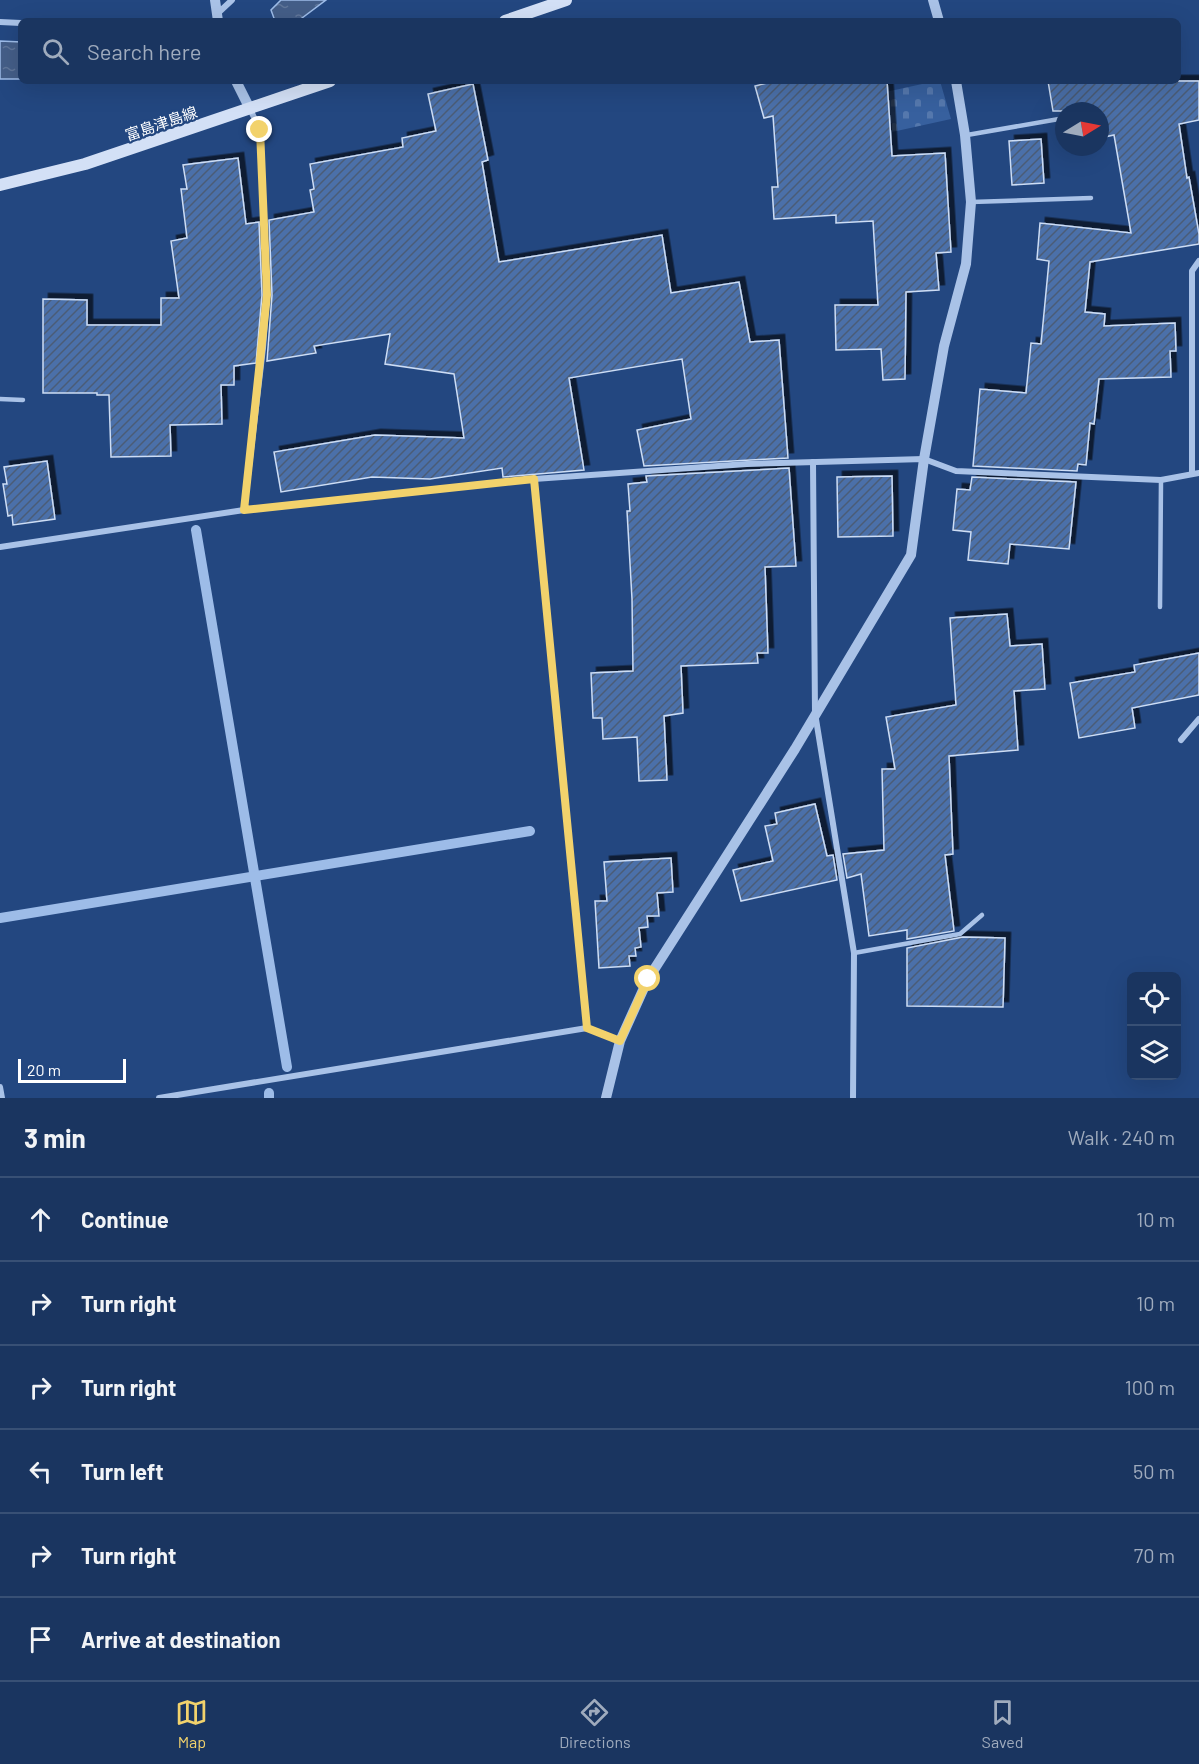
<!DOCTYPE html>
<meta charset="utf-8">
<style>
:root{--surface:#1a3560;--page:#274069;--text:#f1f3f6;--muted:#9fabbd;--line:#385075;--accent:#f2d26c}
body{margin:0;font-family:Barlow,"Noto Sans JP",sans-serif;background:var(--page);color:var(--text)}
.controls{position:absolute;right:18px;bottom:18px;display:grid;overflow:hidden;border-radius:9px;box-shadow:0 6px 24px #0002}
.controls button{width:54px;height:54px;display:grid;place-items:center;padding:0;border:0;border-bottom:2px solid var(--line);background:var(--surface);color:var(--text);font:30px sans-serif}
.compass{position:absolute;left:1055px;top:102px;width:54px;height:54px;border-radius:50%;background:var(--surface);box-shadow:0 6px 24px #0002;rotate:80deg}
.scale{position:absolute;left:18px;bottom:15px;width:108px;box-sizing:border-box;padding-left:6px;border:3px solid #fff;border-top:0;font-size:16px;line-height:21px;white-space:nowrap;color:#fff;-webkit-text-stroke:4px #234780;paint-order:stroke}
.stop{position:absolute;width:18px;height:18px;margin:-14px;border:4px solid #f2d26c;border-radius:50%;background:#fff}
.stop.end{background:#f2d26c;border-color:#fff;box-shadow:0 2px 6px #0008}
.list{margin:0;padding:0;list-style:none}
h2{display:flex;justify-content:space-between;align-items:center;height:78px;margin:0;padding:0 24px;font-size:26px}
h2 small{font-size:20px;font-weight:400;color:var(--muted)}
.list li{display:grid;grid-template-columns:39px 1fr auto;gap:18px;align-items:center;box-sizing:border-box;height:84px;padding:0 24px;border-top:2px solid var(--line)}
.list b{display:block;font-size:22px;white-space:nowrap}
.list em{font-size:20px;font-style:normal;color:var(--muted)}
.icon{flex:none;width:33px;height:33px;fill:none;stroke:currentColor;stroke-width:2;stroke-linecap:round;stroke-linejoin:round}
.map{position:relative;flex:none;width:1199px;height:1098px;overflow:hidden}
.search{position:absolute;background:var(--surface);box-shadow:0 6px 24px #0002;left:18px;right:18px;top:18px;height:66px;display:flex;align-items:center;gap:15px;box-sizing:border-box;padding:0 21px;border-radius:9px;color:var(--muted);font-size:22px}
.sheet{height:582px;background:var(--surface)}
nav{display:flex;justify-content:space-around;align-items:center;box-sizing:border-box;height:84px;border-top:2px solid var(--line);background:var(--surface);font-size:16px;color:var(--muted)}
nav a{display:grid;justify-items:center;gap:3px}
nav .on{color:var(--accent)}
.map>svg:first-child{display:block}
</style>
<div class="map">
<svg width="1199" height="1098" viewBox="0 0 1199 1098">
<defs>
<pattern id="cemetery-stones" width="16" height="16" patternUnits="userSpaceOnUse" patternTransform="scale(1.5)"><rect width="16" height="16" fill="#37609e"/><path d="M2 7V4a2 2 0 0 1 4 0v3zM10 15v-3a2 2 0 0 1 4 0v3z" fill="#5578ad"/></pattern>
<pattern id="water-ripples" width="26" height="14" patternUnits="userSpaceOnUse" patternTransform="scale(1.5)"><rect width="26" height="14" fill="#445e88"/><path d="M2 4q2-2 4 0t4 0M15 11q2-2 4 0t4 0" fill="none" stroke="#60769a"/></pattern>
<pattern id="building-hatch" width="6" height="6" patternUnits="userSpaceOnUse" patternTransform="scale(1.5)"><rect width="6" height="6" fill="#4b70a9"/><path d="M-1 1l2-2M0 6l6-6M5 7l2-2" fill="none" stroke="#4c5c76"/></pattern>
<filter id="shadow"><feDropShadow dx="5.5" dy="-5.5" stdDeviation="0" flood-color="#0009"/></filter>
</defs>
<rect width="100%" height="100%" fill="#234780"/>
<!-- cemetery -->
<path fill="url(#cemetery-stones)" d="M936,81H940L951,119L892,132V123H871L794,112Z"/>
<!-- water -->
<g fill="url(#water-ripples)" stroke="#9dbce8" stroke-width="1.5">
<path d="M281,0H326L298,21H275L271,10Z"/>
<path d="M0,41L21,42V79H0Z"/>
</g>
<g fill="none" stroke-linecap="round" stroke-linejoin="round">
<!-- stream -->
<g stroke="#9dbce8" stroke-width="10">
<path d="M196,530L287,1067"/>
<path d="M0,918L530,831"/>
<path d="M269,1093V1098"/>
</g>
</g>
<!-- building -->
<g fill="url(#building-hatch)" stroke="#cdddf5" stroke-width="1.5" filter="url(#shadow)">
<path d="M775,81H887L892,156L945,153L951,252L936,253L939,290L906,292L905,379L883,380L881,349L836,350L835,305H878L873,221L836,223V215L774,219L772,187H778L773,116L764,118L755,86Z"/>
<path d="M1048,81H1199V120L1179,124L1187,178L1189,177L1199,234V244L1090,262L1085,312L1105,314L1104,326L1175,323L1176,351H1170L1171,377L1099,379L1094,424L1090,423L1086,465L1078,464L1077,471L973,466L980,389L1026,393L1031,343L1041,344L1049,261L1037,259L1040,223L1131,233L1114,135L1100,138V111H1053Z"/>
<path d="M473,84L488,160L482,162L499,262L662,235L671,293L739,282L750,342L779,340L788,458L644,466L637,430L691,419L682,359L569,378L584,470L503,477L502,468L430,479L372,477L281,492L274,452L375,435L464,438L454,374L385,364L390,334L314,346L316,353L267,361L272,295L269,220L314,212L310,190L314,189L310,164L403,147L402,138L436,131L428,94Z"/>
<path d="M1041,139L1044,183L1012,185L1009,141Z"/>
<path d="M238,158L246,224L259,222L262,295L256,363L234,366V385H221L222,424L170,425L171,456L111,457L109,395H97V393H43V299L87,300V325H161V298H179L171,241L187,238L181,189H187L183,165Z"/>
<path d="M47,461L55,519L13,525L12,515L8,516L3,484H7L4,467Z"/>
<path d="M789,468L796,566L765,567L768,653H757L758,663L681,666L683,713L664,716L667,780L639,781L637,737L603,739L602,718H593L591,673L633,671L632,599L627,511H630L628,484L647,482L646,476Z"/>
<path d="M892,476L893,536L838,537L837,477Z"/>
<path d="M972,477L1076,482L1069,549L1010,544L1008,564L968,560L971,532L953,530L957,489L970,490Z"/>
<path d="M1007,614L1010,646L1042,644L1045,689L1014,691L1018,750L949,756L953,854L945,855L954,931L907,939V930L869,936L861,874L847,878L843,854L884,850L882,769H895L886,717L956,705L950,618Z"/>
<path d="M1199,653V695L1132,708L1135,728L1079,738L1070,683L1135,672L1134,665Z"/>
<path d="M815,804L827,856L833,855L837,880L741,901L733,870L773,861L765,826L777,824L775,813Z"/>
<path d="M671,858L673,892L657,893L659,916H647L648,927L639,928L641,947L635,948L636,956H629L630,966L599,968L595,901H607L604,862Z"/>
<path d="M963,937L1005,938L1003,1007L907,1006V948Z"/>
</g>
<g fill="none" stroke-linecap="round" stroke-linejoin="round">
<!-- service -->
<g stroke="#a9c2e7" stroke-width="4.5">
<path d="M967,135L1059,119"/>
<path d="M971,202L1091,198"/>
<path d="M0,399L23,400"/>
<path d="M1160,607L1161,480"/>
<path d="M854,953L960,934L982,915"/>
</g>
<!-- minor -->
<g stroke="#a9c2e7" stroke-width="6">
<path d="M217,14L232,0"/>
<path d="M0,22L21,23"/>
<path d="M813,462L815,713L854,953L853,1098"/>
<path d="M1192,474V271L1199,261"/>
<path d="M534,479L587,1028L620,1041"/>
<path d="M244,510L263,348L267,295L260,130L250,109"/>
<path d="M0,547L244,510L534,479L747,464L924,459L956,471L1161,480L1199,473"/>
<path d="M1181,740L1199,719"/>
<path d="M0,1087L2,1098"/>
<path d="M159,1098L587,1028"/>
</g>
<!-- tertiary -->
<g stroke="#a9c2e7" stroke-width="10">
<path d="M215,0L218,21"/>
<path d="M933,0L939,21"/>
<path d="M236,81L250,109"/>
<path d="M606,1098L620,1041L648,979L795,749L911,555L924,459L944,346L966,264L971,202L965,135L956,81"/>
</g>
<!-- secondary -->
<g stroke="#d3e0f6" stroke-width="12">
<path d="M505,21L566,0"/>
<path d="M0,185L85,164L330,81"/>
</g>
</g>
<g fill="none" stroke-linecap="round" stroke-linejoin="round">
<!-- route -->
<path stroke="#f2d26c" stroke-width="8" d="M260,130L267,295L244,510L534,479L587,1028L620,1041L648,979"/>
</g>
<g text-anchor="middle" dominant-baseline="central" stroke-width="4.5" stroke-linejoin="round" paint-order="stroke">
<!-- street labels -->
<g font-size="15" fill="#fff" stroke="#234780">
<text transform="translate(161 123) rotate(-19)">富島津島線</text>
</g>
</g>
</svg>
<div class="controls">
<button><svg class="icon" aria-label="locate" viewBox="0 0 24 24"><circle cx="12" cy="12" r="6"/><path d="M12 2v4M12 18v4M2 12h4M18 12h4"/></svg></button>
<button><svg class="icon" aria-label="layers" viewBox="0 0 24 24"><path d="M12 4l9 5-9 5-9-5zM3 14l9 5 9-5"/></svg></button>
</div>
<svg class="compass" viewBox="-18 -18 36 36"><path d="M0-13l5 13h-10z" fill="#e53935"/><path d="M0 13l5-13h-10z" fill="#9fabbd"/></svg>
<div class="scale">20 m</div>
<div class="stop" style="left:648px;top:979px"></div>
<div class="stop end" style="left:260px;top:130px"></div>
<div class="search"><svg class="icon" aria-label="search" viewBox="0 0 24 24"><circle cx="10" cy="10" r="6"/><path d="M15 15l6 6"/></svg>Search here</div>
</div>
<section class="sheet">
<h2>3 min<small>Walk · 240 m</small></h2>
<ul class="list">
<li><svg class="icon" aria-label="ahead" viewBox="0 0 24 24"><path d="M12 20V5M6 11l6-6 6 6"/></svg><div><b>Continue</b></div><em>10 m</em></li>
<li><svg class="icon" aria-label="right" viewBox="0 0 24 24"><path d="M7 20v-9h11M14 6l5 5-5 5"/></svg><div><b>Turn right</b></div><em>10 m</em></li>
<li><svg class="icon" aria-label="right" viewBox="0 0 24 24"><path d="M7 20v-9h11M14 6l5 5-5 5"/></svg><div><b>Turn right</b></div><em>100 m</em></li>
<li><svg class="icon" aria-label="left" viewBox="0 0 24 24"><path d="M17 20v-9H6M10 6l-5 5 5 5"/></svg><div><b>Turn left</b></div><em>50 m</em></li>
<li><svg class="icon" aria-label="right" viewBox="0 0 24 24"><path d="M7 20v-9h11M14 6l5 5-5 5"/></svg><div><b>Turn right</b></div><em>70 m</em></li>
<li><svg class="icon" aria-label="arrive" viewBox="0 0 24 24"><path d="M6 21V4h12l-3 4 3 4H6"/></svg><div><b>Arrive at destination</b></div></li>
</ul>
</section>
<nav>
<a class="on"><svg class="icon" aria-label="map" viewBox="0 0 24 24"><path d="M3 6l6-2 6 2 6-2v14l-6 2-6-2-6 2zM9 4v14M15 6v14"/></svg>Map</a>
<a><svg class="icon" aria-label="directions" viewBox="0 0 24 24"><path d="M12 3l9 9-9 9-9-9zM9 14v-3h6M13 9l2 2-2 2"/></svg>Directions</a>
<a><svg class="icon" aria-label="saved" viewBox="0 0 24 24"><path d="M7 4h10v16l-5-4-5 4z"/></svg>Saved</a>
</nav>
